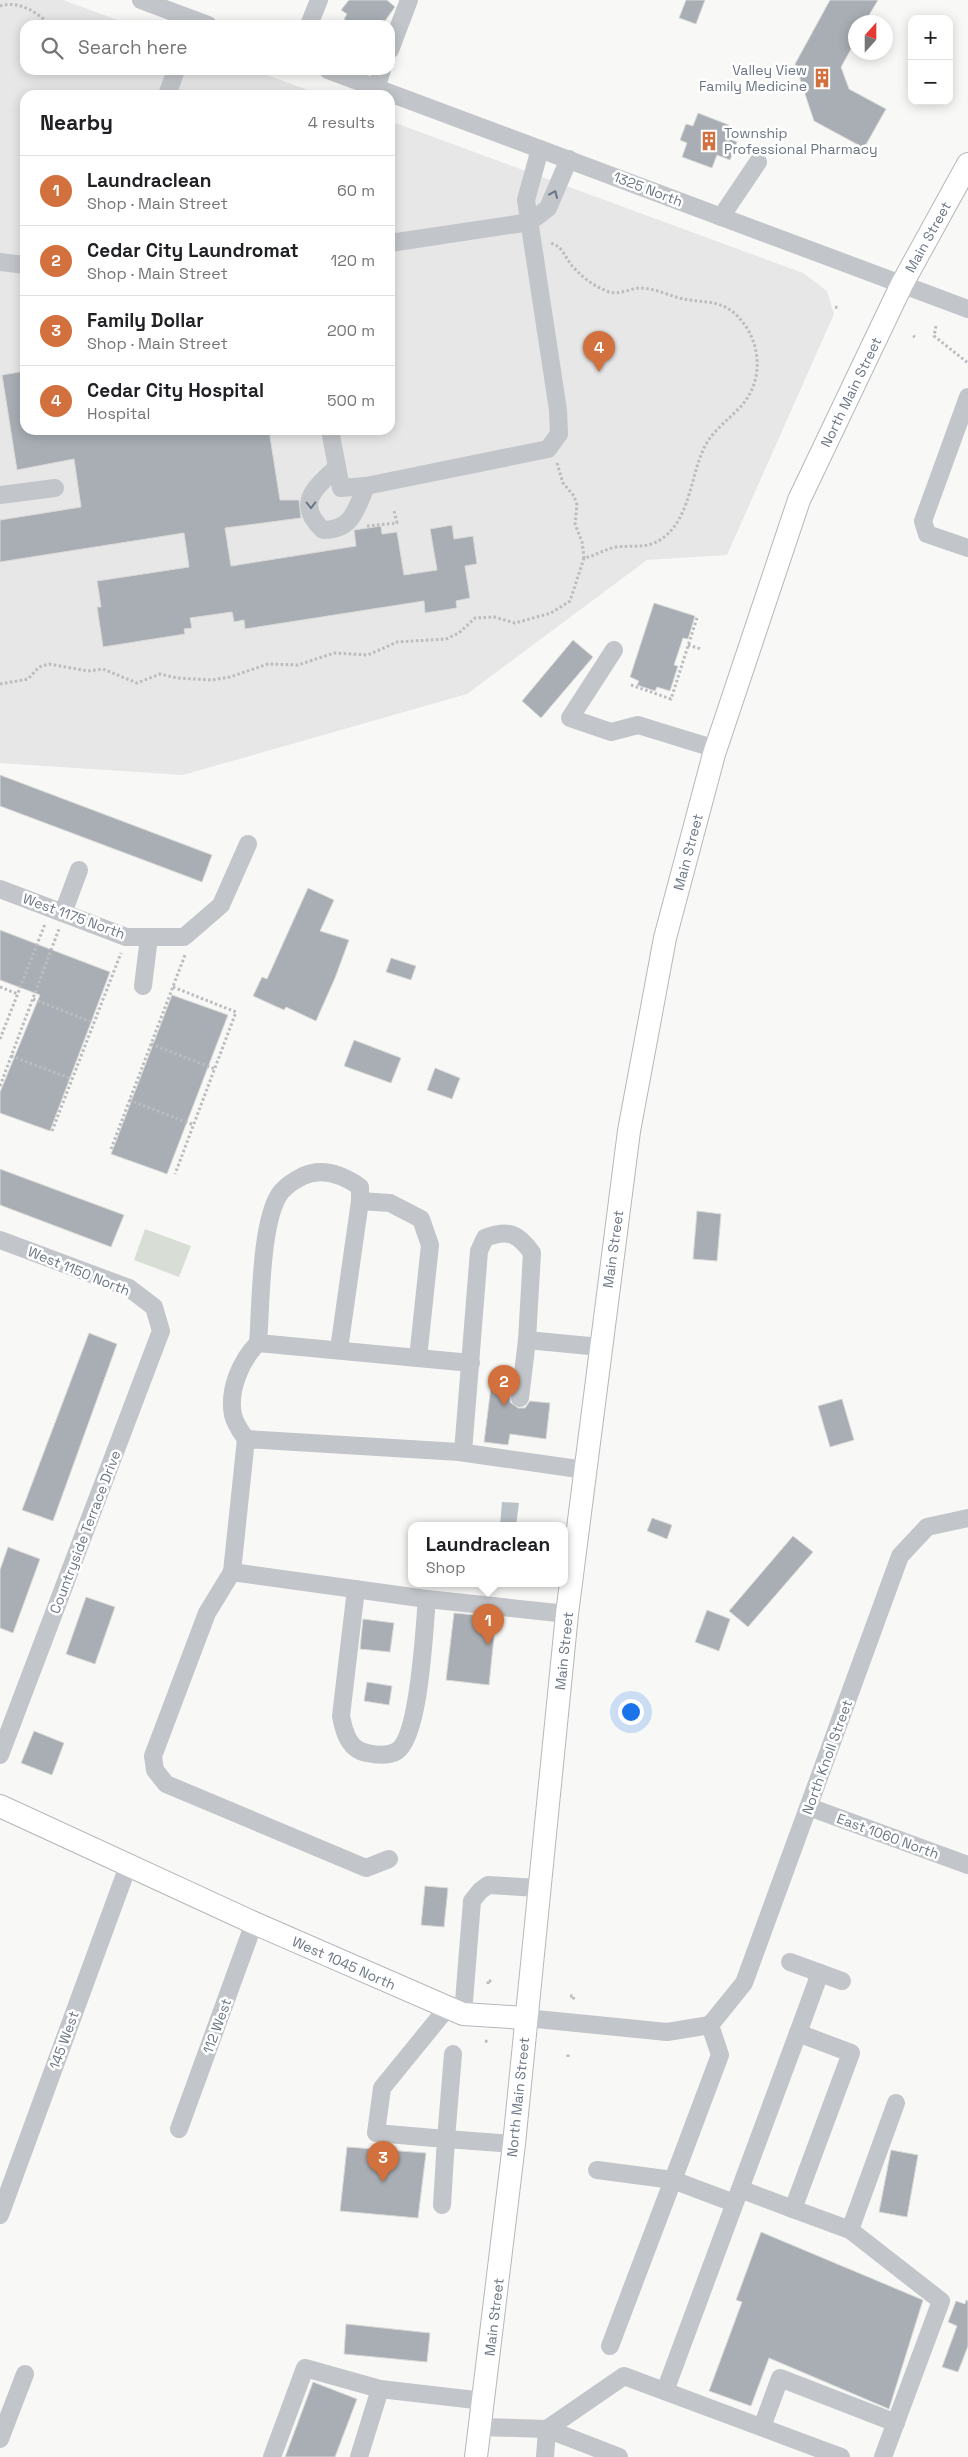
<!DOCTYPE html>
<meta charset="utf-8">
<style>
:root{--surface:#fff;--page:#f2f2f2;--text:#202124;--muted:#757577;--line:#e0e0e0;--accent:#d2713d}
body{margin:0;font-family:"Space Grotesk",sans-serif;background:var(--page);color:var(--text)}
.controls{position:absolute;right:15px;top:15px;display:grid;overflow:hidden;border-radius:10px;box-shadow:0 2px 12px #0003}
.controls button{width:45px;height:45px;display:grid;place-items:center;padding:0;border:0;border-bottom:1px solid var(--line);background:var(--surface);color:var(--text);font:25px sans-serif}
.compass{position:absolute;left:848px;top:15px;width:45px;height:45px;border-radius:50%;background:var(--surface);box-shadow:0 2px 12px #0003;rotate:21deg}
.you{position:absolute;left:630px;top:1711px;width:18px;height:18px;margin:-12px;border:4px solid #fff;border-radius:50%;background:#1a73e8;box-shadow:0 0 0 8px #1a73e833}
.badge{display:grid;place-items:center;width:32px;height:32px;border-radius:50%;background:var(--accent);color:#fff;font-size:16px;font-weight:700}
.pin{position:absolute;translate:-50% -41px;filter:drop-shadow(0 1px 2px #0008)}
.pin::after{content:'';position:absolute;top:26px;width:18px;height:15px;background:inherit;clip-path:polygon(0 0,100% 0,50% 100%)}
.popup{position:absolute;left:408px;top:1522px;width:160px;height:65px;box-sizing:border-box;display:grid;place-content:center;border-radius:10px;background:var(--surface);filter:drop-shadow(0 1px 4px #0005);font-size:16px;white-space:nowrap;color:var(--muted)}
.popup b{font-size:19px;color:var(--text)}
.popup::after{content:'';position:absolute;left:50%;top:100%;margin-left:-10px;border:10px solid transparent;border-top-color:var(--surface)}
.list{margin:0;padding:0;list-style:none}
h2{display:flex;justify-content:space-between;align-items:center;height:65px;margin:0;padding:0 20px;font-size:21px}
h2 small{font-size:16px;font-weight:400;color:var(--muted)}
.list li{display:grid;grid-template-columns:32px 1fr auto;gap:15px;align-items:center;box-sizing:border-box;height:70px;padding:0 20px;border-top:1px solid var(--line)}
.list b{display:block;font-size:19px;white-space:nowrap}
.list p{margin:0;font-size:16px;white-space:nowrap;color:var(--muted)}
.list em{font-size:16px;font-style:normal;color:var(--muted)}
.icon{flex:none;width:28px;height:28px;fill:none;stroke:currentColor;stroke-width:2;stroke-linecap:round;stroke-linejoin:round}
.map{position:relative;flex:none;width:968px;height:2457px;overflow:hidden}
.search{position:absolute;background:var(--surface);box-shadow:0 2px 12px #0003;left:20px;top:20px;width:375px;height:55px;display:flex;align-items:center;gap:12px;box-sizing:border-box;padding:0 18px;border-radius:15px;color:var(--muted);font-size:19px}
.panel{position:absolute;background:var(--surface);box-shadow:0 2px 12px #0003;left:20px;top:90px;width:375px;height:345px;border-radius:15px}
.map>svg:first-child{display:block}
</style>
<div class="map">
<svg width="968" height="2457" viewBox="0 0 968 2457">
<rect width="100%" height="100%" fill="#f8f8f6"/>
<!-- built -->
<path fill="#e6e7e6" d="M0,0H63L131,25H25V70H253L321,95H25V430H390V121L803,273L827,291L834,314L727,555L647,560L467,694L183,775L0,763Z"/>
<!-- green -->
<path fill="#d8ddd6" d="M145,1229L191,1246L179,1277L134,1260Z"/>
<!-- water -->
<path fill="#bac2c8" d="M502,1502L519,1503L516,1526H500Z"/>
<!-- building -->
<g fill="#a8aeb4" stroke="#dadad8">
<path d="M349,0H387L395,7L382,25H352L344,19L347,14L341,10Z"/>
<path d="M686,0H705L696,24L679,18Z"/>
<path d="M830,0H878L865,22H856V40L841,67L849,89L886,109L864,148L814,121L795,64Z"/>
<path d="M698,113L729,125L725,137L737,142L730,160L717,155L712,168L682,157L687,143L680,140L686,124L693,126Z"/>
<path d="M25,371V430H269L280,500H299L301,518L225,528L231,566L356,546L354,530L381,526L382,534L397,532L404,575L437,570L430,529L452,525L454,539L473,536L477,564L465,566L470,598L456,601L457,608L425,613L424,601L245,629L244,620L234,622L232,612L190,618L192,628L184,629L185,634L103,647L97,607H101L97,581L189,567L184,533L0,562V520L81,507L74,459L17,470L2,375Z"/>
<path d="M654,603L695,616L688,639L683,638L674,665L678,666L670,691L657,687L655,691L637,685L639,681L630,677Z"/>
<path d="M573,640L593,657L541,718L522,701Z"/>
<path d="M0,775L212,855L202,882L0,806Z"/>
<path d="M308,888L334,900L320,931L349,940L335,978L316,1021L286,1007L284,1010L253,996L262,977L267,979Z"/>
<path d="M0,930L110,972L50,1131L0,1113V1092L40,995L0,980Z"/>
<path d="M391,958L416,966L411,980L386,972Z"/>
<path d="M172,995L228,1015L167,1174L111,1154Z"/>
<path d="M354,1040L401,1058L391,1083L344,1066Z"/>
<path d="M435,1068L460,1078L452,1099L427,1090Z"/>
<path d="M0,1169L124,1215L111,1247L0,1205Z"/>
<path d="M697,1211L721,1214L717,1261L693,1259Z"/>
<path d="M89,1333L117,1344L53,1521L22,1510Z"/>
<path d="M491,1387L510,1389V1402L518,1408H525L530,1401L550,1403L546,1439L510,1434L508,1445L484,1442Z"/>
<path d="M842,1399L854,1440L830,1447L818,1406Z"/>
<path d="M652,1518L672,1525L667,1539L647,1531Z"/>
<path d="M793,1536L813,1552L748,1627L729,1611Z"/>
<path d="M8,1547L40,1559L13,1633L0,1628V1570Z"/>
<path d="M86,1597L115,1607L95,1664L66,1654Z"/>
<path d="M707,1610L730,1619L719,1651L695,1642Z"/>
<path d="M454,1613L496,1617L489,1685L446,1680Z"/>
<path d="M363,1619L394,1623L390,1652L360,1649Z"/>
<path d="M367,1682L392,1686L389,1705L364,1701Z"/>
<path d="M34,1731L64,1743L52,1775L21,1763Z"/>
<path d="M425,1886L448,1888L444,1927L421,1925Z"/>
<path d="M347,2147L426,2153L418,2218L340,2211Z"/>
<path d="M891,2150L918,2155L907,2217L879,2212Z"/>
<path d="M761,2232L923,2300L889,2409L769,2358L751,2406L709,2391L742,2302L736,2300Z"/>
<path d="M966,2300L968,2301V2346L958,2372L942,2367L957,2326L948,2322L956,2301L965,2304Z"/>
<path d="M346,2324L430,2333L427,2362L344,2354Z"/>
<path d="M313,2382L357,2399L335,2457H285Z"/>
</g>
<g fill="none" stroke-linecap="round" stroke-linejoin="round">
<defs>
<g id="major">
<path d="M0,1806L254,1923L463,2014L526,2018"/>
<path d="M476,2457L514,2144L567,1614L629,1131L665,938L714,754L799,500L902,284L968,164"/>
</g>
</defs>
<!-- major casing -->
<use href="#major" stroke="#b4b7bb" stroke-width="24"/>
<!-- path -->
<g stroke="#babcbf" stroke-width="3" stroke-dasharray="2.5 2.5" stroke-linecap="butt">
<path d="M0,6C20,0 37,13 51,25"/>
<path d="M835,307L840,308"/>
<path d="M936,326L934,336L968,363"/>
<path d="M913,336L915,337"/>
<path d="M557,463L563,483L574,496L577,505L575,524L582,542L584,558"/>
<path d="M367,526L397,523L394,511"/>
<path d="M688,645L701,649"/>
<path d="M0,684L28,679L39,667L49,664L88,671L103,669L137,683L160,674L177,678L212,680L230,677L268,664L298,665L334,653L368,655L397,642L446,639L459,633L475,618L494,617L515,623L551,613L570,601L584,558C595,556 605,549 616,547C632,545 646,549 660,540C691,520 690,475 705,446C714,429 731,418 743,404C766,376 760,335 733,312C717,299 698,303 679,298C666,294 653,288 639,288C629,289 619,295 609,292C596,287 584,279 575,269C565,260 564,245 549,243"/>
<path d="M631,685L671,699L697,618"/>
<path d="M0,987L18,994"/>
<path d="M173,987L236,1012L175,1174"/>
<path d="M33,999L94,1023"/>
<path d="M0,1039L45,924"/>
<path d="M151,1044L215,1069"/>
<path d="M11,1056L72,1079"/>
<path d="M0,1086L59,929"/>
<path d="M129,1100L194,1125"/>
<path d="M52,1131L121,953"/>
<path d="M111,1149L185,955"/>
<path d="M488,1984V1980L492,1982"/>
<path d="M570,1996H574L573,2000"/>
<path d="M485,2041L490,2042"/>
<path d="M568,2057V2052"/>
</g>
<!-- minor -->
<g stroke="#c2c5c9" stroke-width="18">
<path d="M141,0L208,25"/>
<path d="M309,25L319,0"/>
<path d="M390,50L409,0"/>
<path d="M328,70L968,309"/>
<path d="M376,88L382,70"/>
<path d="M167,95L176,70"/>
<path d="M721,217L758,162"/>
<path d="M390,243L530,222L548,208L569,159"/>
<path d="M0,262L25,265"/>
<path d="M968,397L923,521L927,534L968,548"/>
<path d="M330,430L341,488L366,486L548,449L559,434L558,410L526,200L540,149"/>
<path d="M337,467C316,487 294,503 323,530C352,530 356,510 366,486"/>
<path d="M0,495L55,488"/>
<path d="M614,650L570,718L611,732L638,725L716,749"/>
<path d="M0,889L126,937H184L221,905L248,844"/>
<path d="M63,913L79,870"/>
<path d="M143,986L149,937"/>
<path d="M0,1240L129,1288L154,1307L161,1331L0,1755"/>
<path d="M258,1343C261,1308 260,1219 281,1192C287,1185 295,1180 303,1176C323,1167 343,1175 360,1187V1201"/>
<path d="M339,1349L360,1201L390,1203L421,1219L430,1245L418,1358"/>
<path d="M520,1398L527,1340"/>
<path d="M246,1439C241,1432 235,1424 233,1415C228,1390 241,1360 258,1343L471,1363"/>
<path d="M463,1452L479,1251L485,1238C508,1229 518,1233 532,1253L527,1340L600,1347"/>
<path d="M232,1572L246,1439L459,1452L585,1470"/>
<path d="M356,1589L341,1716C344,1732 349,1750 367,1753C376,1755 389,1756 397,1751C420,1736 424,1629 427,1599"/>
<path d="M809,1807L968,1865"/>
<path d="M389,1859L366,1868L166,1784L155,1770L153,1756L207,1613L232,1572L427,1599L567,1614"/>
<path d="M790,1962L842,1981"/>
<path d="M463,2014L472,1901L480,1891L488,1885L539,1888"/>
<path d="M526,2018L667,2032L710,2025"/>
<path d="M710,2025L744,1983L900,1556L927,1527L968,1518"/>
<path d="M798,2033L820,1973"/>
<path d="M453,2054L446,2139L514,2144"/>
<path d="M179,2129L254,1923"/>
<path d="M597,2170L673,2180L720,2055L710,2025"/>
<path d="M442,2205L446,2139L376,2133L382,2088L448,2007"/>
<path d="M793,2209L850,2230L941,2301L883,2457"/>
<path d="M0,2215L128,1866"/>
<path d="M850,2230L896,2103"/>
<path d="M610,2346L673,2180L734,2203"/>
<path d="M665,2391L798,2033L851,2053L793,2209L740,2189"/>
<path d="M481,2427L547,2429L619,2457"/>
<path d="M762,2427L780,2378L896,2423"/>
<path d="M0,2439L25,2374"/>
<path d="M272,2457L305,2368L380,2389L484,2401"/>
<path d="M359,2457L380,2389"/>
<path d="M545,2457L547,2429L624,2376L841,2457"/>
</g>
<!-- major -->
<use href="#major" stroke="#fff" stroke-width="22"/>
</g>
<!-- one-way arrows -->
<defs><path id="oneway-chevron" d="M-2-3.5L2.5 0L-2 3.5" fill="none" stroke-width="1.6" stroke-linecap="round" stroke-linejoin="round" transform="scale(1.25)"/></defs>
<g stroke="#6b7684">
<use href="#oneway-chevron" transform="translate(554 194) rotate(-67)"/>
<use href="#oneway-chevron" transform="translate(311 505) rotate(89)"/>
</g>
<!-- icons -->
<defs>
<symbol id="building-bare" viewBox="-9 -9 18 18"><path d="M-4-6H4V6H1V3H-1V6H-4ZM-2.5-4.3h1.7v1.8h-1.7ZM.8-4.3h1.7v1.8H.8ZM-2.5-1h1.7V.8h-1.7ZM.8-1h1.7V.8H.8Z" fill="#d2713d" stroke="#fff" stroke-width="2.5" paint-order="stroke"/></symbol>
</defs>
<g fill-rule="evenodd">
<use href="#building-bare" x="808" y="64" width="28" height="28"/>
<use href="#building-bare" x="695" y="127" width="28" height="28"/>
</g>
<g text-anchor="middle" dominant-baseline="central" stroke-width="5" stroke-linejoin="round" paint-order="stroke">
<!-- poi labels -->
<g font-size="14" fill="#6b7684" stroke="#fff" text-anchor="end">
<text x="807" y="70">Valley View<tspan x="807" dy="16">Family Medicine</tspan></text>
<text x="724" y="133" text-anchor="start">Township<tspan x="724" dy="16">Professional Pharmacy</tspan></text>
</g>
<!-- street labels -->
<g font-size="14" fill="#6b7684" stroke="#fff">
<text transform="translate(648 189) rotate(21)">1325 North</text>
<text transform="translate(928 237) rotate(-61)">Main Street</text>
<text transform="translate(851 392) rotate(-64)">North Main Street</text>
<text transform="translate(688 852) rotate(-75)">Main Street</text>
<text transform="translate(74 916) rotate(20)">West 1175 North</text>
<text transform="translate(613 1249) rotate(-82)">Main Street</text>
<text transform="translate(79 1271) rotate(22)">West 1150 North</text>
<text transform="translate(85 1532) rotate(-69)">Countryside Terrace Drive</text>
<text transform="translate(564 1651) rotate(-84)">Main Street</text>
<text transform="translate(827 1757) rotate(-70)">North Knoll Street</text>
<text transform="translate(888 1836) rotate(20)">East 1060 North</text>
<text transform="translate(344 1963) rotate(24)">West 1045 North</text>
<text transform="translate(217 2026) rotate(-70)">112 West</text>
<text transform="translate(64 2040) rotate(-70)">145 West</text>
<text transform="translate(518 2097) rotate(-84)">North Main Street</text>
<text transform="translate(494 2317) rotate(-83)">Main Street</text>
</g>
</g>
</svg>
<div class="controls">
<button>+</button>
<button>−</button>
</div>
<svg class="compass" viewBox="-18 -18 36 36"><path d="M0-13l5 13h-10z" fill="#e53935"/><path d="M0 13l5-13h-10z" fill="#757577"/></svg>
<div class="you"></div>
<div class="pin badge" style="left:488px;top:1645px">1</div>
<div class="popup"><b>Laundraclean</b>Shop</div>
<div class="pin badge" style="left:504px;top:1406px">2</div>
<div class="pin badge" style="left:383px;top:2182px">3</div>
<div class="pin badge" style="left:599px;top:372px">4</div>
<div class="search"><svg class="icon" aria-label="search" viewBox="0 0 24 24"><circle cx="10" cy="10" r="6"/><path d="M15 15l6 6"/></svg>Search here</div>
<section class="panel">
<h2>Nearby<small>4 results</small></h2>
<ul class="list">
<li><span class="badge">1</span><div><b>Laundraclean</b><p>Shop · Main Street</p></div><em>60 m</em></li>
<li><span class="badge">2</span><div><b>Cedar City Laundromat</b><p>Shop · Main Street</p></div><em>120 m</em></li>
<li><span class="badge">3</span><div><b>Family Dollar</b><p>Shop · Main Street</p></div><em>200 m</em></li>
<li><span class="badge">4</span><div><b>Cedar City Hospital</b><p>Hospital</p></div><em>500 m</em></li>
</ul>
</section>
</div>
